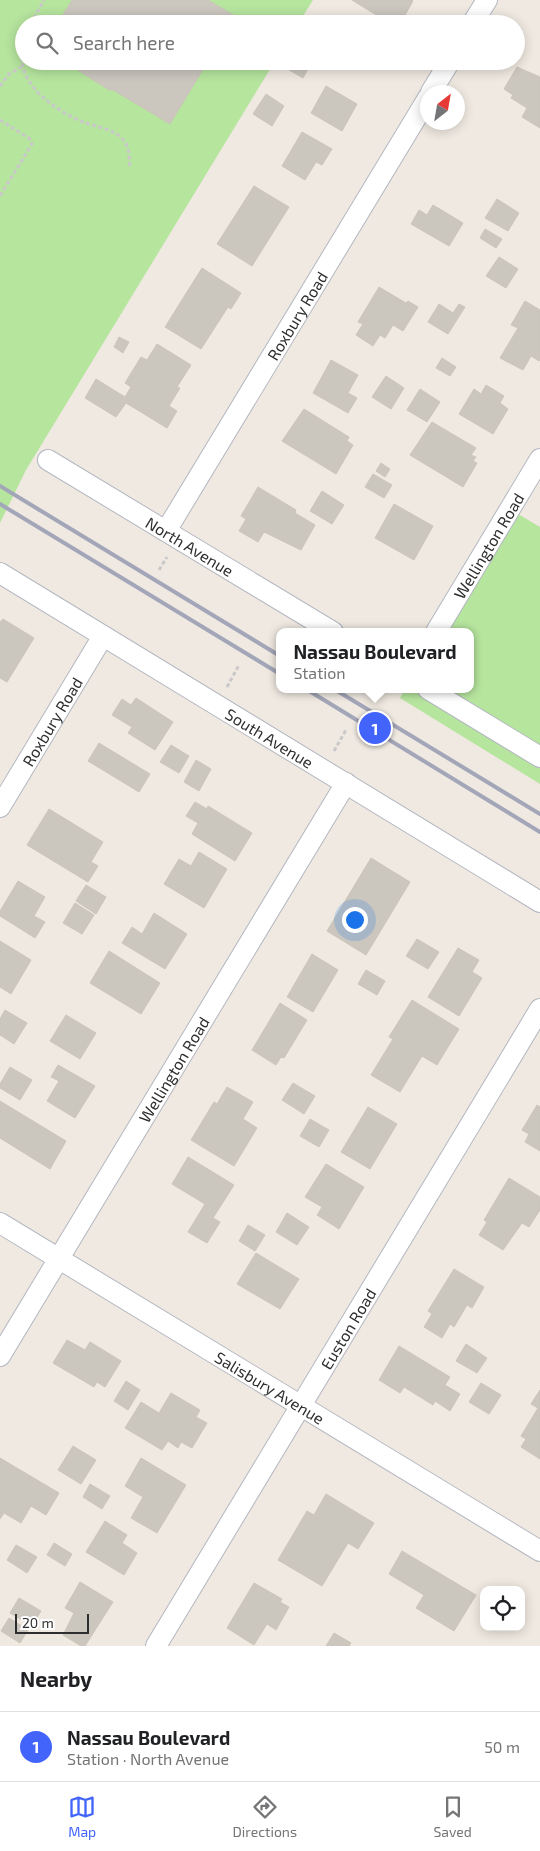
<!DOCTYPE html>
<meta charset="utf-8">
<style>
:root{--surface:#fff;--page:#f2f2f2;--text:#202124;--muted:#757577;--line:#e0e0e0;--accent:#4264fb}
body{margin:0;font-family:"Exo 2",sans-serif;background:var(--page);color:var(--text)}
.controls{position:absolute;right:15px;bottom:15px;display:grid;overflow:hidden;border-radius:10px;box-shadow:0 2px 12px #0003}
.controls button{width:45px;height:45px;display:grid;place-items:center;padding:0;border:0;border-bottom:1px solid var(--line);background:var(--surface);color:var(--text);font:25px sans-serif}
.compass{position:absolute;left:420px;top:85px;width:45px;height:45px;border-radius:50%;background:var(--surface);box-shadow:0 2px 12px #0003;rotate:31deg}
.scale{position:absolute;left:15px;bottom:12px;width:74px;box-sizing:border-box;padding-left:5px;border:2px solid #2e2e2e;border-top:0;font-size:14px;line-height:18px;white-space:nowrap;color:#2e2e2e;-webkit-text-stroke:4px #fff;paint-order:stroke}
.you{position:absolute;left:354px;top:919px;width:18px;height:18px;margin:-12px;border:4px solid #fff;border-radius:50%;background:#1a73e8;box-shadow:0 0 0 8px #1a73e833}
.badge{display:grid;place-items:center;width:32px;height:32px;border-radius:50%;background:var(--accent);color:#fff;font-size:16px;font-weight:700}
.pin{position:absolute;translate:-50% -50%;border:2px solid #fff;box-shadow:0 1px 5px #0006}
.popup{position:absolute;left:276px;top:628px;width:198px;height:65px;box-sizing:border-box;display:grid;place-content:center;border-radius:10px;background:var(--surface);filter:drop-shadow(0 1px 4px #0005);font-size:16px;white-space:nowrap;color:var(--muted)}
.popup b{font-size:19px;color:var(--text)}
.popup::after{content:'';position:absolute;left:50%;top:100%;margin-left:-10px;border:10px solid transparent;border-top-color:var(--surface)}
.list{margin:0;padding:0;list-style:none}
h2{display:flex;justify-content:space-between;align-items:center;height:65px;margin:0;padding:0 20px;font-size:21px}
h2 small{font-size:16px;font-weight:400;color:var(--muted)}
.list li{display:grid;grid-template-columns:32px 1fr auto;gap:15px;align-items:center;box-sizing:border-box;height:70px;padding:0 20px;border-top:1px solid var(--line)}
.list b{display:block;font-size:19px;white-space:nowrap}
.list p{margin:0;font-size:16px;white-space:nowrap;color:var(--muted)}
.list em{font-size:16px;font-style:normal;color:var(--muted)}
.icon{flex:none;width:28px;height:28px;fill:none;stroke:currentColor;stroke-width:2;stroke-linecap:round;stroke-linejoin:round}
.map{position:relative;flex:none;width:540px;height:1646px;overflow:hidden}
.search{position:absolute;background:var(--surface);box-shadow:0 2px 12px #0003;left:15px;right:15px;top:15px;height:55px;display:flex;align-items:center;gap:12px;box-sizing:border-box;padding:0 18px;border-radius:28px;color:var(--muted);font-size:19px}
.sheet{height:135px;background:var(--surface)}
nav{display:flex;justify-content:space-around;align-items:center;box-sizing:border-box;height:70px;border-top:1px solid var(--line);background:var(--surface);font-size:14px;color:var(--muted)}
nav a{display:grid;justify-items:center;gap:2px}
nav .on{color:var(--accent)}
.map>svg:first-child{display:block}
</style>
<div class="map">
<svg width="540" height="1646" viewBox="0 0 540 1646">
<rect width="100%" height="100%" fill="#efe9e1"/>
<!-- green -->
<g fill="#b6e59e">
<path d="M0,0H313L298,24H24V61H275L26,470L0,523Z"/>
<path d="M513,511L540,527V784L400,698L405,689H470V632H440Z"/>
</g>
<!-- building -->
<g fill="#cbc7bf" stroke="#cbc5ba">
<path d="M72,0H208L235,16L230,24H46L49,18L58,23Z"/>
<path d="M352,0H412L413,1L400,24H397L388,18L386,21Z"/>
<path d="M68,61H208L170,124L113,90H109L73,67Z"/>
<path d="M287,61H299L309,67L303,78L284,67Z"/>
<path d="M517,67L540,77V128L522,117L527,108L511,98L513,95L504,89Z"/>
<path d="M326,86L357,104L342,131L311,113Z"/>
<path d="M266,94L284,106L272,126L253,114Z"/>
<path d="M302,132L332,149L322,165L316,162L305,180L282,166Z"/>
<path d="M254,186L289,207L252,266L217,244Z"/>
<path d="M497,199L519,213L508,231L485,218Z"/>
<path d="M433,205L463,223L449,246L411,224L419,210L427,215Z"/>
<path d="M485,229L502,239L496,248L480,238Z"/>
<path d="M499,257L518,269L506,288L486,276Z"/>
<path d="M202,268L241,293L231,309L228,307L201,349L165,327Z"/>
<path d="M379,287L406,303L408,301L418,307L403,331L393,325L385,338L380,335L373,346L356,335L363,324L358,322Z"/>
<path d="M525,301L540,310V359L539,361L531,356L523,370L500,358L518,328L511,325Z"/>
<path d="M439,304L453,313L459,304L465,307L448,334L428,322Z"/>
<path d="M119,337L129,342L123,353L114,347Z"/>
<path d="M157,344L191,365L177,387L180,388L169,406L177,411L167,428L126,403L116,417L85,398L96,379L125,397L131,387L125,383L141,357L147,360Z"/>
<path d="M442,358L456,367L450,376L436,368Z"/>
<path d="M331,360L358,375L348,393L357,398L348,413L313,393Z"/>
<path d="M386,376L404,388L391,409L372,397Z"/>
<path d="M486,385L504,396L500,403L508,409L493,434L459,414L474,389L481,394Z"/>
<path d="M420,389L440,402L427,422L407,410Z"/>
<path d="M304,409L349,437L347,441L353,445L336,474L282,441Z"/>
<path d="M432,422L476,448L471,455L476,457L473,461L477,463L463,487L410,455Z"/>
<path d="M381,463L390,469L385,477L376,471Z"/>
<path d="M373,474L392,485L384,498L365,487Z"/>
<path d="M258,487L296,510L295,513L315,525L301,550L264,532L258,542L239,531L246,519L241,516Z"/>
<path d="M322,491L344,505L332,524L310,511Z"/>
<path d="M394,504L433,526L414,560L375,538Z"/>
<path d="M3,619L34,638L7,682L0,678V622Z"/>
<path d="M136,698L173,722L155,750L128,733L132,727L112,715L122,699L131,705Z"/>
<path d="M99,743L150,774L139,792L88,761Z"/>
<path d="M171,745L189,756L179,773L160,762Z"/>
<path d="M196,760L211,769L199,791L184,782Z"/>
<path d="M195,802L207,809L208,806L252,833L235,861L192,834L198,823L186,816Z"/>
<path d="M49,809L103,842L91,862L98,866L88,882L27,845Z"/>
<path d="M199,852L227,869L204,908L164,884L179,859L191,866Z"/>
<path d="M371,858L410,882L366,955L327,931Z"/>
<path d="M18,881L45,897L34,916L45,922L35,938L0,916V911Z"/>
<path d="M86,885L106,897L96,914L76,901Z"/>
<path d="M75,903L94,915L82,934L63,923Z"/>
<path d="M154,913L187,934L165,969L122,943L132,927L142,934Z"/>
<path d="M417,939L439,952L428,969L406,956Z"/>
<path d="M0,941L31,960L11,994L0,987Z"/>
<path d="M458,948L479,960L472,972L482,978L459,1016L428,997Z"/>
<path d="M109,951L160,983L141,1014L90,983Z"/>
<path d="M312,954L338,970L313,1012L287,997Z"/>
<path d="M366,970L385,981L377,995L358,984Z"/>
<path d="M412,1000L459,1029L437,1065L422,1056L400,1092L371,1075L393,1039L389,1037Z"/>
<path d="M280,1003L307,1020L284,1058L281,1057L276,1065L252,1050Z"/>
<path d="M5,1010L27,1023L14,1044L0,1035V1019Z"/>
<path d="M66,1015L96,1033L80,1059L50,1041Z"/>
<path d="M58,1065L95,1086L75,1118L47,1101L59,1081L51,1077Z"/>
<path d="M10,1067L32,1080L20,1100L0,1088V1084Z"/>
<path d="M293,1083L315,1096L304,1114L282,1100Z"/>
<path d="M227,1087L253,1102L243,1119L257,1128L234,1166L191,1140L214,1102L217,1104Z"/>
<path d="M0,1101L66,1141L50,1169L0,1138Z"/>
<path d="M537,1105L540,1107V1151L525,1142L529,1134L522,1130Z"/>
<path d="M368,1107L397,1124L370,1169L341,1152Z"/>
<path d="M310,1119L329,1130L319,1147L300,1136Z"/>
<path d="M188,1157L234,1185L213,1218L220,1222L207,1243L188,1232L205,1204L172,1184Z"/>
<path d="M326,1164L364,1187L339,1229L317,1215L322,1207L305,1197Z"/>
<path d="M509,1178L540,1197V1210L529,1227L522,1223L503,1250L479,1235L487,1222L484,1220Z"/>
<path d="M287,1213L309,1227L297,1245L276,1232Z"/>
<path d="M248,1225L265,1235L255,1251L239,1241Z"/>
<path d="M256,1253L299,1279L280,1309L237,1284Z"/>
<path d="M454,1269L484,1287L472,1308L467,1305L454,1327L450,1324L442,1338L424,1327L432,1314L428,1311Z"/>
<path d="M67,1340L85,1350L90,1342L121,1361L105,1387L97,1382L94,1387L53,1363Z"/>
<path d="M466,1344L487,1358L477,1373L456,1361Z"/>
<path d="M399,1346L450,1377L445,1385L460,1394L450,1411L435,1401L433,1405L404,1387L400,1393L379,1380Z"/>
<path d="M126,1381L140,1390L128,1410L114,1401Z"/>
<path d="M481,1383L501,1395L489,1414L469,1402Z"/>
<path d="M540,1390V1459L521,1447L526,1439L521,1436L538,1408L531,1404Z"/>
<path d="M171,1393L200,1410L196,1417L207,1423L192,1448L181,1442L178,1448L168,1441L162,1450L125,1428L141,1402L159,1413Z"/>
<path d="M73,1446L96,1460L81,1484L58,1470Z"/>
<path d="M0,1458L59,1493L46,1515L31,1506L21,1523L4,1513L0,1519Z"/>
<path d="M141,1458L186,1485L157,1533L131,1518L143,1497L125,1486Z"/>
<path d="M90,1484L110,1496L102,1509L83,1497Z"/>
<path d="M326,1494L374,1523L358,1549L348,1543L322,1586L278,1560L307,1511L314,1515Z"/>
<path d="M105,1521L127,1535L122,1543L137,1553L124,1575L86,1552Z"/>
<path d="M54,1543L72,1554L65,1566L47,1555Z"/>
<path d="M16,1545L37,1557L27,1573L7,1560Z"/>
<path d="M402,1551L476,1595L454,1631L416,1608L424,1595L389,1574Z"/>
<path d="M80,1582L113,1602L85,1646H81L63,1635L74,1613L65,1608Z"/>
<path d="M254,1583L282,1599L280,1602L289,1607L276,1630L267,1624L254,1645L227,1628Z"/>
<path d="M19,1598L41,1611L32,1626L10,1613Z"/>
<path d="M9,1618L28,1630L20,1643L1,1631Z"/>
<path d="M334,1633L351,1643L349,1646H326Z"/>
</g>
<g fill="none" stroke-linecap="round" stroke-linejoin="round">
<defs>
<g id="street">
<path d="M472,24L487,0"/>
<path d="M431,92L450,61"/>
<path id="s1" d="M48,460L333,632"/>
<path id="s2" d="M166,531L428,98"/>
<path id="s3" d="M0,573L540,902"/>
<path id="s4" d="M436,632L540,459"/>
<path d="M428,689L540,757"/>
<path id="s5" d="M0,807L103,636"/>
<path id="s6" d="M0,1223L540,1551"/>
<path id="s7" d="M0,1356L346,783"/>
<path id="s8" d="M156,1646L540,1009"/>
</g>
</defs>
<!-- street casing -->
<use href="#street" stroke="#b4b7c1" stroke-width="22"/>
<!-- path -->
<g stroke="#c9c9c9" stroke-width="3" stroke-dasharray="4 2.5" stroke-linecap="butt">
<path d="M31,24L44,0"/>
<path d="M24,44C11,80 54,110 83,122C96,127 116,129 124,141C130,148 129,159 130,168"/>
<path d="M0,86L9,74L21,67"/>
<path d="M0,120L30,139L32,144L0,196"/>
<path d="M159,570L167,557"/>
<path d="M227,687L239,665"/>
<path d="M370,698L376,689"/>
<path d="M334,751L346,730"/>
</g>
<!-- street -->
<use href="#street" stroke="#fff" stroke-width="20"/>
<!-- rail -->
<g stroke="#a3a6b8" stroke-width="4">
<path d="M0,486L280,656"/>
<path d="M0,504L280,674"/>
<path d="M306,689L540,832"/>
<path d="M334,689L540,814"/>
</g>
</g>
<g text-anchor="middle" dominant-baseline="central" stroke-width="4" stroke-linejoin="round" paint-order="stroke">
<!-- street labels -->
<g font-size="16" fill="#2e2e2e" stroke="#fff">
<text stroke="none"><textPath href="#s2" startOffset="252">Roxbury Road</textPath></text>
<text stroke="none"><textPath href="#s4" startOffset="101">Wellington Road</textPath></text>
<text stroke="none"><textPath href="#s1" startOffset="166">North Avenue</textPath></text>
<text stroke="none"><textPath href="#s5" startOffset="100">Roxbury Road</textPath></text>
<text stroke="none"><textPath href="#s3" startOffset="316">South Avenue</textPath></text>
<text stroke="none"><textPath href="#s7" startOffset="335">Wellington Road</textPath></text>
<text stroke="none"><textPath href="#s8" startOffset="371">Euston Road</textPath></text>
<text stroke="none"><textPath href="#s6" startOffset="316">Salisbury Avenue</textPath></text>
</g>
</g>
</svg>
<div class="controls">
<button><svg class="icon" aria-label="locate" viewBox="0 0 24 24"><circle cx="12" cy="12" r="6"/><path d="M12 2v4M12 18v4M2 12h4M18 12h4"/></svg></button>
</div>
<svg class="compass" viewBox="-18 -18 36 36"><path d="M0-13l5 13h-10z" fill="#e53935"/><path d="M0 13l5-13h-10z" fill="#757577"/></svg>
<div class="scale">20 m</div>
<div class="you"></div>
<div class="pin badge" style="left:375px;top:728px">1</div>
<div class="popup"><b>Nassau Boulevard</b>Station</div>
<div class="search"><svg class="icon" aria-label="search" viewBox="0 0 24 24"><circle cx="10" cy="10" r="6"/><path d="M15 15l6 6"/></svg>Search here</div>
</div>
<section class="sheet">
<h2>Nearby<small></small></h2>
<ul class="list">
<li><span class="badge">1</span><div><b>Nassau Boulevard</b><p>Station · North Avenue</p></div><em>50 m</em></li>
</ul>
</section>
<nav>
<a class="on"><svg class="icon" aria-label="map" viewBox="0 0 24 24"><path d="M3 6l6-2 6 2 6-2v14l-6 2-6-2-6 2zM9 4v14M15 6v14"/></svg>Map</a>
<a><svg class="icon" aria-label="directions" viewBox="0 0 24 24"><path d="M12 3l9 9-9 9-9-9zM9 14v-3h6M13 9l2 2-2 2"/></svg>Directions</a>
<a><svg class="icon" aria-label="saved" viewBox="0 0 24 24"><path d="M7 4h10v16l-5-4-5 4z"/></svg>Saved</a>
</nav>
